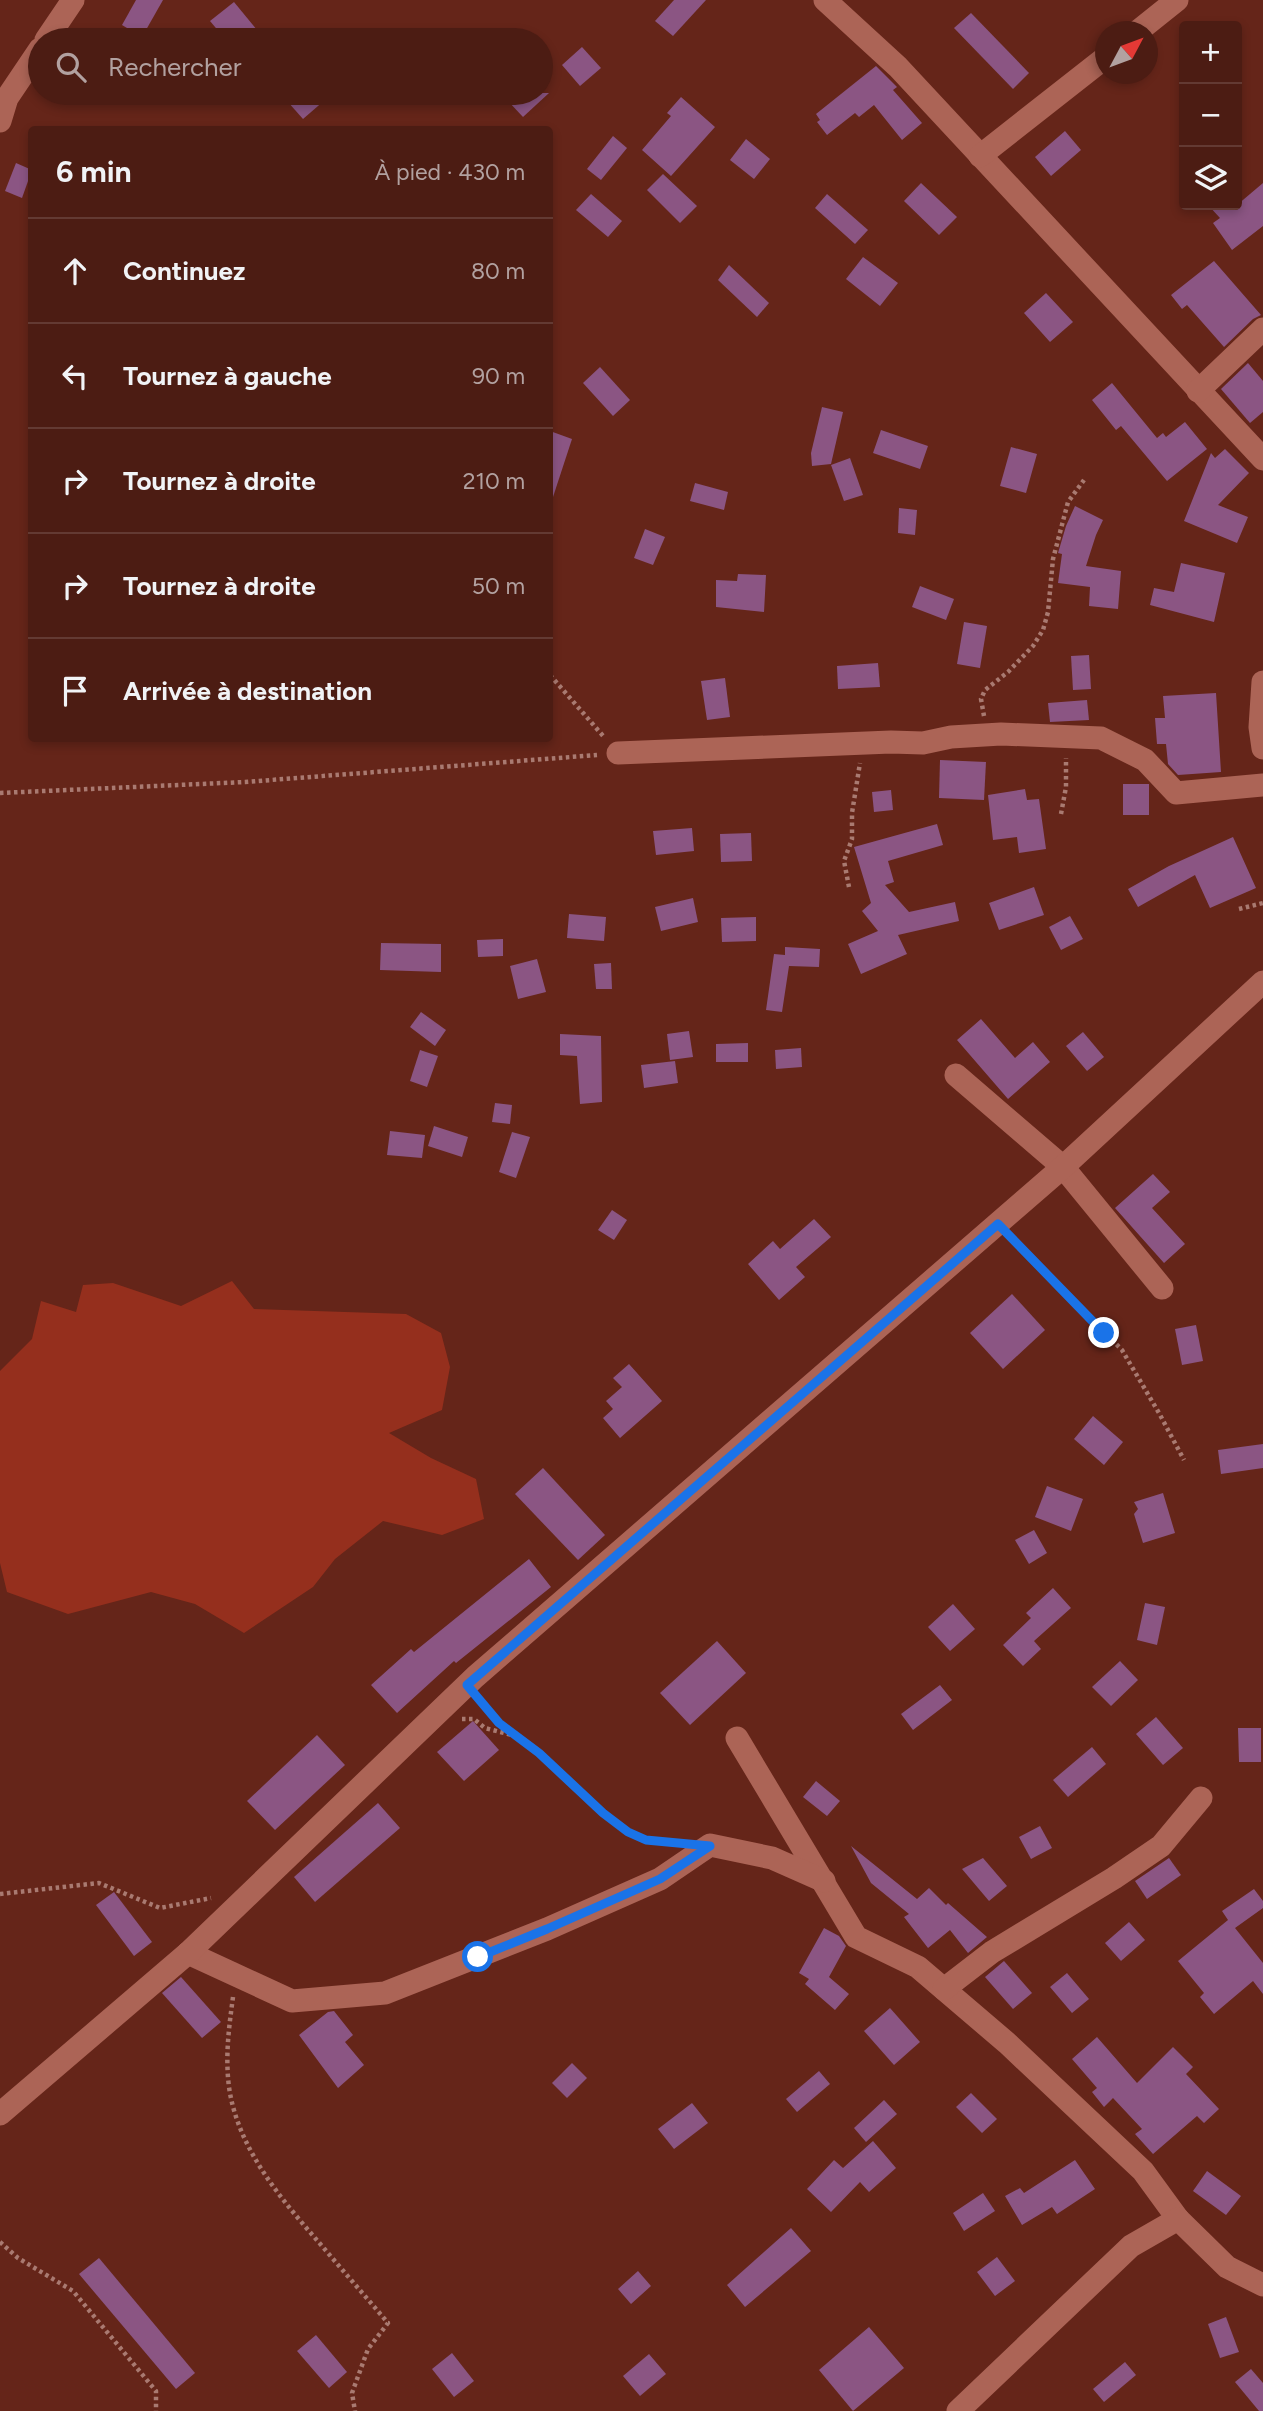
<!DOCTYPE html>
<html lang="fr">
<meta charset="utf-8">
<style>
:root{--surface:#4c1c13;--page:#53251c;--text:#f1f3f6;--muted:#b2a1a0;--line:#633a33}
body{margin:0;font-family:Figtree,sans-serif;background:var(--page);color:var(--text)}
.controls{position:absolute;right:21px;top:21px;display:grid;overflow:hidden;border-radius:7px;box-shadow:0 4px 10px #0003}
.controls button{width:63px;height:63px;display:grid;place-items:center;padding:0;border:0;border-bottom:2px solid var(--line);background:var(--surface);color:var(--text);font:35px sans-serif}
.compass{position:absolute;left:1095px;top:21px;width:63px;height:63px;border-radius:50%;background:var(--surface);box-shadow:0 4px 10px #0003;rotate:49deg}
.stop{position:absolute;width:21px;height:21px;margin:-16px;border:5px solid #1a73e8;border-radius:50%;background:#fff}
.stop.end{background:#1a73e8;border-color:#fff;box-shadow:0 2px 7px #0008}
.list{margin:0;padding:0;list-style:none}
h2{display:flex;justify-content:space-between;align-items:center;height:91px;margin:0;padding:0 28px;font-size:30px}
h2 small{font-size:23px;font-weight:400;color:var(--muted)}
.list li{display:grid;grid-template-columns:46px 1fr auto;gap:21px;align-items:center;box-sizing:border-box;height:105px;padding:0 28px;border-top:2px solid var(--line)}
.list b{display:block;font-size:26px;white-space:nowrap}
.list em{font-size:23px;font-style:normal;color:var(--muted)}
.icon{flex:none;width:38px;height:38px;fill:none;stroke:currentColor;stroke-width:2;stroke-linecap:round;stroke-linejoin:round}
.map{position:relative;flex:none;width:1263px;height:2411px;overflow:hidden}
.search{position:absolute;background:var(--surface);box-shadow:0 4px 10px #0003;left:28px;top:28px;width:525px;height:77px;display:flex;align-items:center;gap:18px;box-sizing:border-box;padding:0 24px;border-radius:38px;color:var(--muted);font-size:26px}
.panel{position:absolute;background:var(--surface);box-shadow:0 4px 10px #0003;left:28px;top:126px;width:525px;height:616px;border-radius:7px}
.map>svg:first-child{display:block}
</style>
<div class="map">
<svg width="1263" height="2411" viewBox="0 0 1263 2411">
<rect width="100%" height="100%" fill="#652519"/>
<!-- green -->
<path fill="#952f1d" d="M232,1281L254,1309L406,1314L441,1333L450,1367L442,1410L389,1433L431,1458L476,1479L484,1519L442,1535L383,1521L335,1559L313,1587L244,1633L195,1604L151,1592L68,1614L7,1592L0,1563V1371L32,1339L41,1301L76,1312L83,1285L113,1283L181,1306Z"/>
<!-- building -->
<g fill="#8b5583">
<path d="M136,0H163L142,37L122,25Z"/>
<path d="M674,0H706L673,36L655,21Z"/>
<path d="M234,2L257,30L245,40H226L210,21Z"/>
<path d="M971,13L1029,73L1013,89L954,28Z"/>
<path d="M582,47L601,68L580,86L562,65Z"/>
<path d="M876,66L897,87L893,90L922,123L902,140L874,105L859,117L855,113L827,135L817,122L820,120L816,114Z"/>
<path d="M280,93H333L303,119Z"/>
<path d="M518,93H549L523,117L508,101Z"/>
<path d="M681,97L715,127L671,176L642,150L671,116L667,113Z"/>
<path d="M1065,131L1081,150L1051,176L1035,157Z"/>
<path d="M613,136L627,148L601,180L587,169Z"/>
<path d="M746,139L770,159L754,179L730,160Z"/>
<path d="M16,163L32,170L22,198L5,191Z"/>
<path d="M663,174L697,206L680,223L647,190Z"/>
<path d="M921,183L957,217L939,235L904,201Z"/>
<path d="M1263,183V226L1232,250L1213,223L1220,218L1208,205H1237Z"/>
<path d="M591,194L622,221L608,237L576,210Z"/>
<path d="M827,194L868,230L855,244L815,208Z"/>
<path d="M863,257L898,283L880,306L846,279Z"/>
<path d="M1214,261L1261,315L1253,319L1224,347L1187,305L1182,309L1171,295Z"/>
<path d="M729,265L769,303L757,317L718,280Z"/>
<path d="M1046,293L1073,322L1050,342L1024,313Z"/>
<path d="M1248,363L1263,381V412L1250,423L1221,389Z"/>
<path d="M600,367L630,400L613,416L583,383Z"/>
<path d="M1112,383L1157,438L1163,433L1166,437L1185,422L1207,449L1167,481L1121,426L1116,430L1092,400Z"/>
<path d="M822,407L843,412L831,464L812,466L811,453Z"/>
<path d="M881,430L928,446L920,469L873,453Z"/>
<path d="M550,431L572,439L553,497L550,496Z"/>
<path d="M1011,447L1037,454L1026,493L1000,486Z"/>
<path d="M1225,449L1249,473L1218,505L1248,517L1237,543L1184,521L1211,453L1215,458Z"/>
<path d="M850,458L863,495L844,501L831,465Z"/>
<path d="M695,483L728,492L724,510L690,501Z"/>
<path d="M1075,506L1103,520L1096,535L1086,566L1121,571L1118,609L1089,606L1090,587L1058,583L1062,554L1058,553L1066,526Z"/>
<path d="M899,508L917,510L915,535L898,533Z"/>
<path d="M645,529L665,537L653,565L634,558Z"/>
<path d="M1181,563L1225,573L1214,622L1150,605L1154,588L1174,592Z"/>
<path d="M738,574L766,575L764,612L716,607V580L737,581Z"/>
<path d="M920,586L954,599L946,620L912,607Z"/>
<path d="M964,622L987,626L980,668L957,664Z"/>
<path d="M1089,655L1091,689L1073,690L1071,656Z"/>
<path d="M878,663L880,687L838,689L837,666Z"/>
<path d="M725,678L730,717L707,720L701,681Z"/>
<path d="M1216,693L1221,772L1178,775L1168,764L1166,744H1157L1155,718H1165L1163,696Z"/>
<path d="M1087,700L1089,720L1050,722L1048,703Z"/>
<path d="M940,760L986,762L984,800L939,798Z"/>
<rect x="1123" y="784" width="26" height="31"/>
<path d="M1025,789L1027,800L1039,799L1046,849L1019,853L1017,837L993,840L988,795Z"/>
<path d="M891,790L893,810L874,812L872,792Z"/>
<path d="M937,824L943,845L888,861L894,882L885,885L909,912L955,902L959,921L898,935L907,954L861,974L848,944L878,931L862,911L871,903L854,847Z"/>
<path d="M692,828L694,851L656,855L653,831Z"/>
<path d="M751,833L752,861L721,862L720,834Z"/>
<path d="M1233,837L1256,888L1210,908L1195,875L1138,907L1128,889L1169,866Z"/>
<path d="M1034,887L1044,915L999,930L989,903Z"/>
<path d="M693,898L698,922L661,931L655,907Z"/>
<path d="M569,914L606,917L604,941L567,938Z"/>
<path d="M1070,916L1083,939L1061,950L1049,927Z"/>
<path d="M756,917V941L722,942L721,918Z"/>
<path d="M503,939V956L478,957L477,940Z"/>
<path d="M381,943L441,944V972L380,970Z"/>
<path d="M785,947L820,949L819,967L789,966L782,1012L766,1010L774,954L785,955Z"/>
<path d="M537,959L546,992L518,999L510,966Z"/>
<path d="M611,963L612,989H596L594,964Z"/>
<path d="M421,1012L446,1030L435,1046L410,1027Z"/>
<path d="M981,1019L1015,1058L1033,1042L1050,1062L1008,1099L957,1040Z"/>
<path d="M689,1031L693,1057L670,1060L667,1034Z"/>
<path d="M1083,1032L1104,1057L1087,1071L1066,1046Z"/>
<path d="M560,1034L601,1036L602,1102L580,1104L577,1056L560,1055Z"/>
<path d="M748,1043V1062H716V1044Z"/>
<path d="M801,1048L802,1067L776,1069L775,1050Z"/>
<path d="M420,1050L438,1056L427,1087L410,1081Z"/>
<path d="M675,1061L678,1083L644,1088L641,1065Z"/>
<path d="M495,1103L512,1105L510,1124L492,1122Z"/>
<path d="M434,1126L468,1137L462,1157L428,1146Z"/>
<path d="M390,1131L425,1135L422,1158L387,1155Z"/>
<path d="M512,1132L530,1137L516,1178L499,1172Z"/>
<path d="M1153,1174L1170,1192L1152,1208L1185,1244L1164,1263L1115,1208Z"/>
<path d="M612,1210L627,1220L614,1240L598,1230Z"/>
<path d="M814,1219L831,1237L796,1267L805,1277L779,1300L748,1264L773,1241L780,1249Z"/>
<path d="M1012,1294L1045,1330L1003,1369L970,1333Z"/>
<path d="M1196,1325L1203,1361L1182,1365L1175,1329Z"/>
<path d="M629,1364L662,1401L620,1438L603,1418L613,1409L606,1401L622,1387L613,1378Z"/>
<path d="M1093,1416L1123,1442L1104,1465L1074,1439Z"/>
<path d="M1263,1444V1468L1221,1474L1218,1450Z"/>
<path d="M543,1468L605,1535L578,1560L515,1494Z"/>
<path d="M1047,1486L1083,1499L1071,1531L1035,1517Z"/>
<path d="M1163,1493L1175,1533L1143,1543L1134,1514L1138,1509L1134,1502Z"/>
<path d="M1034,1530L1047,1553L1029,1564L1015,1540Z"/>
<path d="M529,1559L551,1587L456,1663L454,1661L397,1713L371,1685L411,1649L414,1652Z"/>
<path d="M1053,1588L1071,1608L1034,1641L1041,1649L1023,1666L1003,1645L1031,1618L1026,1613Z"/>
<path d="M1145,1603L1165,1607L1157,1645L1137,1640Z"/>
<path d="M953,1604L975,1629L950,1651L928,1627Z"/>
<path d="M717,1641L746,1673L690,1725L660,1693Z"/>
<path d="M1120,1661L1138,1680L1111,1706L1092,1687Z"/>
<path d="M940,1685L952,1700L913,1730L901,1714Z"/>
<path d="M1156,1717L1183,1748L1163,1765L1136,1734Z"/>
<path d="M473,1721L499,1750L464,1781L437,1752Z"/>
<path d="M1238,1728H1261V1762H1239Z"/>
<path d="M317,1735L345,1765L275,1830L247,1801Z"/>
<path d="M1092,1747L1106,1764L1068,1797L1053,1780Z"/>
<path d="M816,1781L840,1801L827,1816L803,1797Z"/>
<path d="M378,1803L400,1828L315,1902L294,1877Z"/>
<path d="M1040,1826L1052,1848L1031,1859L1019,1837Z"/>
<path d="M851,1846L917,1899L929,1888L946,1905L948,1903L987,1937L968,1953L950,1930L928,1948L904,1917L909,1914L871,1883Z"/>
<path d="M983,1858L1007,1886L989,1901L962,1869Z"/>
<path d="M1169,1858L1181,1875L1147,1899L1135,1881Z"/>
<path d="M1254,1889L1263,1901V1908L1235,1928L1263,1963V1994L1253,1981L1214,2014L1200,1997L1204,1993L1178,1961L1228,1920L1222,1911Z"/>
<path d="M114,1892L152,1942L134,1956L96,1905Z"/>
<path d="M1129,1922L1145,1940L1121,1961L1105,1943Z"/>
<path d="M824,1928L839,1936L846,1946L829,1977L849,1994L835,2010L805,1984L809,1979L799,1973Z"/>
<path d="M1004,1961L1032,1993L1013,2009L985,1977Z"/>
<path d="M1067,1973L1089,1999L1072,2013L1050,1987Z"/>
<path d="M181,1977L221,2022L202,2038L162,1993Z"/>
<path d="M890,2008L920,2042L894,2065L864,2031Z"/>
<path d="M334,2011L353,2035L345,2042L364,2065L338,2088L299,2035L328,2012Z"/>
<path d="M1097,2037L1137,2083L1173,2047L1193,2067L1186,2074L1219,2109L1204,2123L1197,2116L1153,2154L1135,2134L1142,2129L1113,2098L1104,2107L1092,2092L1097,2088L1072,2059Z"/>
<path d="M572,2063L587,2078L567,2098L552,2083Z"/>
<path d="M819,2071L830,2084L797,2112L786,2099Z"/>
<path d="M971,2093L997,2119L982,2133L956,2107Z"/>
<path d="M884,2100L897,2114L866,2142L854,2128Z"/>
<path d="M692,2103L708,2123L674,2149L658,2129Z"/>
<path d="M873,2141L896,2168L869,2192L860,2182L831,2212L807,2189L834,2160L843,2168Z"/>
<path d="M1075,2160L1095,2189L1057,2214L1052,2207L1022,2225L1005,2196L1020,2188L1024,2193Z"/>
<path d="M1207,2171L1241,2196L1226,2215L1193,2191Z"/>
<path d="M983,2193L995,2211L964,2231L953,2213Z"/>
<path d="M791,2228L811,2251L745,2307L727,2285Z"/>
<path d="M997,2257L1015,2281L995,2296L977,2272Z"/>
<path d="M99,2258L195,2373L176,2389L79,2274Z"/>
<path d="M638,2271L651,2286L631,2304L618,2289Z"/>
<path d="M1226,2317L1239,2352L1220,2358L1208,2324Z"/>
<path d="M869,2327L904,2368L853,2411L819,2370Z"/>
<path d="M316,2335L347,2372L329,2388L297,2351Z"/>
<path d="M452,2353L474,2381L454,2397L432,2369Z"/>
<path d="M649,2354L666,2374L640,2396L623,2376Z"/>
<path d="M1125,2362L1136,2375L1104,2402L1093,2389Z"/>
<path d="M1251,2369L1263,2383V2411H1259L1235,2382Z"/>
</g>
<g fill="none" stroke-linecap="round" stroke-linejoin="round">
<!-- path -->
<g stroke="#a97a71" stroke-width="4.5" stroke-dasharray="3.5 3.5" stroke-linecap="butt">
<path d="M550,675L604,737"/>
<path d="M984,716L981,699L985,690L1008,672L1033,646L1043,630L1048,612L1053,559L1068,502L1084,480"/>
<path d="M0,793L245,782L597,755"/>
<path d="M1061,814L1066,787V758"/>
<path d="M849,887L844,861L852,839V813L860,763"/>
<path d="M1239,909L1263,903"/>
<path d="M1013,1240L1122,1350L1159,1413L1184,1460"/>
<path d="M481,1702L499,1723L552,1764L603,1813L628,1832L646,1840L675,1843"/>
<path d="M462,1719H474L485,1728L512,1735"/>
<path d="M0,1894L99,1883L160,1908L211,1898"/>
<path d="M233,1997C229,2027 225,2056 229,2087C238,2150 282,2200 322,2246C344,2272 366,2297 388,2323L368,2349L352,2393L355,2411"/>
<path d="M0,2242L18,2258L73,2291L156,2391V2411"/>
</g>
<!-- minor -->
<g stroke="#ac6456" stroke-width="23">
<path d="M825,0L898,67L1263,459"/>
<path d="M1137,32L1177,0"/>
<path d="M46,40L73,0"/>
<path d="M0,121L7,98L40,49"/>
<path d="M980,156L1106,57"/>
<path d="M1198,391L1263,329"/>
<path d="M1263,682L1260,727L1263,748"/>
<path d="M618,753L891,742L923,743L951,737L1001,734L1101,738L1145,760L1176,793L1263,785"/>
<path d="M956,1075L1063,1167L1162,1288"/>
<path d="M737,1738L856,1937L918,1967L1007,2043L1143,2171L1178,2219"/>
<path d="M188,1953L292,2001L385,1993L547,1929L660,1879L710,1845L772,1858L824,1881"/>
<path d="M944,1989L992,1952L1114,1878L1161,1846L1201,1798"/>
<path d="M0,2114L188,1953L475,1677L1063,1167L1263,982"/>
<path d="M958,2411L1131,2246L1178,2219L1227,2267L1263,2285"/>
</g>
</g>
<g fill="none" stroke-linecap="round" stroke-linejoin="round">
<!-- route -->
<path stroke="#1a73e8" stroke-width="9" d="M478,1957L547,1929L660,1879L710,1846L646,1840L628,1832L603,1813L539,1753L499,1723L467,1685L998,1224L1104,1333"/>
</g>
</svg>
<div class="controls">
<button>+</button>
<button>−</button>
<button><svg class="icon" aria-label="layers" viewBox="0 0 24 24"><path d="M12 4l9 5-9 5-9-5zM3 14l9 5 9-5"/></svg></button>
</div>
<svg class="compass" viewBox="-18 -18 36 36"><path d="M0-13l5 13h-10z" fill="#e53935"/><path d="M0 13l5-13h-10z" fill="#b2a1a0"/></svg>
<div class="stop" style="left:478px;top:1957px"></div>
<div class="stop end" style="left:1104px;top:1333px"></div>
<div class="search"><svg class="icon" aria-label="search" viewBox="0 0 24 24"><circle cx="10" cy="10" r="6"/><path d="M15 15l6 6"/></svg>Rechercher</div>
<section class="panel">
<h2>6 min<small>À pied · 430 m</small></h2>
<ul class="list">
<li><svg class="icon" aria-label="ahead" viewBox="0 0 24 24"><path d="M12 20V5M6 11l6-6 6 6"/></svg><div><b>Continuez</b></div><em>80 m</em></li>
<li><svg class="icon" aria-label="left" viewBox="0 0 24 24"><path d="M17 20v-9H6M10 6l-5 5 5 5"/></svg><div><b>Tournez à gauche</b></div><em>90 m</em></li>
<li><svg class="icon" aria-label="right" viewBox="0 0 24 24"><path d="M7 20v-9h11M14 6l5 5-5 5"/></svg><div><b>Tournez à droite</b></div><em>210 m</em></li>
<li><svg class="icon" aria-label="right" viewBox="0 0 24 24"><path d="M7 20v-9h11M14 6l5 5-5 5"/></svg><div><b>Tournez à droite</b></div><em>50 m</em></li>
<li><svg class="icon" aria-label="arrive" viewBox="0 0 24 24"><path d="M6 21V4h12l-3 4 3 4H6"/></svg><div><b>Arrivée à destination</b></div></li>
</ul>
</section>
</div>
